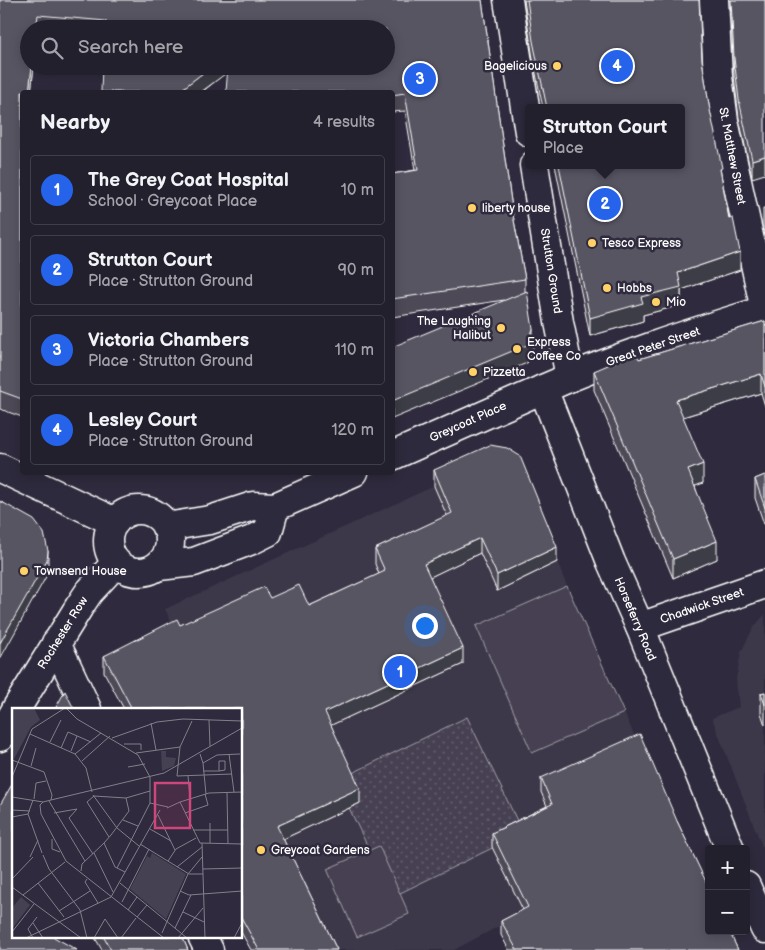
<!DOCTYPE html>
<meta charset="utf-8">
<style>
:root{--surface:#23202e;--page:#2b2836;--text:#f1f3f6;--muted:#a3a3aa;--line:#403e4a;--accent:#2563eb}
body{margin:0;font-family:"Balsamiq Sans",sans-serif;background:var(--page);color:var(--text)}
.controls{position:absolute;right:15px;bottom:15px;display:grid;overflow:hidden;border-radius:5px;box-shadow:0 2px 12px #0003}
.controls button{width:45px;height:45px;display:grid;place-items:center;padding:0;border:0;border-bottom:1px solid var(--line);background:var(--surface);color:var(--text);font:25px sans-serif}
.you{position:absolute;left:424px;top:625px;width:18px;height:18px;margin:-12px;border:4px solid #fff;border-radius:50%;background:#1a73e8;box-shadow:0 0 0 8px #1a73e833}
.badge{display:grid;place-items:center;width:32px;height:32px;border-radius:50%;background:var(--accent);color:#fff;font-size:16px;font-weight:700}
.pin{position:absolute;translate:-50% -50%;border:2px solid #fff;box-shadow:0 1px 5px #0006}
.popup{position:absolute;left:525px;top:104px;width:160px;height:65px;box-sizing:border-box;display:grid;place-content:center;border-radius:5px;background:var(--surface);filter:drop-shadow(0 1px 4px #0005);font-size:16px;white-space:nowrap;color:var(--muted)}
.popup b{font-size:19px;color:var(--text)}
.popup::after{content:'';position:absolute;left:50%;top:100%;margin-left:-10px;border:10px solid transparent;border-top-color:var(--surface)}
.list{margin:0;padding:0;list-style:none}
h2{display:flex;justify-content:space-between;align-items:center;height:65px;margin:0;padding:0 20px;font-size:21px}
h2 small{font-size:16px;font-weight:400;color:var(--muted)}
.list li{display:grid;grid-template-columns:32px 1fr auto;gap:15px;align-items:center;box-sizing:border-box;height:70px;margin:0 10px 10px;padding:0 10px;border:1px solid var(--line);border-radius:5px}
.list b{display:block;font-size:19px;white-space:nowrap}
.list p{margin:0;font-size:16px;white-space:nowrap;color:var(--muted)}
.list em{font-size:16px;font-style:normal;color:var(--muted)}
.icon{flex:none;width:28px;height:28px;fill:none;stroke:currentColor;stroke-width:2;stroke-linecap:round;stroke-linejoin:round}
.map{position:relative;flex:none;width:765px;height:950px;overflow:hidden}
.search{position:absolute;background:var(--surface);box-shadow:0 2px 12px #0003;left:20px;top:20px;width:375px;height:55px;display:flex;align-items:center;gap:12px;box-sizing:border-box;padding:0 18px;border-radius:28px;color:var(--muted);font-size:19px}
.panel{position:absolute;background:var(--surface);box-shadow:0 2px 12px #0003;left:20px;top:90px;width:375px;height:385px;border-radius:5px}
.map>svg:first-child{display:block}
</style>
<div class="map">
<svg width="765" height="950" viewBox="0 0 765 950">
<defs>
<pattern id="grass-dots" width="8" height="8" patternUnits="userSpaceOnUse" patternTransform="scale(1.25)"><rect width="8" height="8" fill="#464152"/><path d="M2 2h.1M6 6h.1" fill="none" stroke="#625e6c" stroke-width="1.8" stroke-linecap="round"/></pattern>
</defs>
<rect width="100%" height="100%" fill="#2f2a3d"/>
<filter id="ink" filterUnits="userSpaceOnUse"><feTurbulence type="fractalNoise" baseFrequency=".02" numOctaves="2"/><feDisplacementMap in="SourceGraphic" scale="10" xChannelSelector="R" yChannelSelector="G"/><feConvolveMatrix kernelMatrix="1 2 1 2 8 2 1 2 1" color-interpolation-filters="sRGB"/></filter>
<g filter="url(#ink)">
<!-- built -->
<g fill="#3c3749">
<path d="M489,461L529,492L567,586L640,748L524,913L454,950H329L241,767V709H213L165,609Z"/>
<path d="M765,614V854L712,718L739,707L736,679L741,652L753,628Z"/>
</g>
<!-- grass -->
<path fill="url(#grass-dots)" stroke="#a2a0a8" d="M467,717L523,833L392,897L336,781Z"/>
<!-- pitch -->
<g fill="#464152" stroke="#a2a0a8">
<path d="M567,586L624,713L532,753L476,626Z"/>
<path d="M379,846L409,914L357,937L327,869Z"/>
</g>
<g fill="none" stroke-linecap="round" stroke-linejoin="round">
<defs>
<g id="minor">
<path d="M508,0L529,132"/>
<path d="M714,0L718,77L724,121L765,310"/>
<path d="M534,165L559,322L570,377"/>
<path d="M543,389C615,357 690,333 765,310"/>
<path d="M640,627L765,584"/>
<path d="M56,643L87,709"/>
<path d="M202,936L209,950"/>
</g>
<g id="major">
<path d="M392,456L543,389L611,562L640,627L730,849"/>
<path d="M0,468L115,522"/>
<circle cx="139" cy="541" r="31"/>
<path d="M166,527L210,520L253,506L275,507L354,472"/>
<path d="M159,566L194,562L252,540L268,532L275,507"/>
<path d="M16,709L79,607L89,592L116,563"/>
<path d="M0,737L14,713"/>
<path d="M746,886L765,929"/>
</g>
</defs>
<!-- minor casing -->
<use href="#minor" stroke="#fff" stroke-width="31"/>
<!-- major casing -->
<use href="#major" stroke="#fff" stroke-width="31"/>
<!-- minor -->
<use href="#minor" stroke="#2f2a3d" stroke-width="28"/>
<!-- major -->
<use href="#major" stroke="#2f2a3d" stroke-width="28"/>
</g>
<!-- wall -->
<g fill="#4d4956" stroke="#fff">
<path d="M0,0H482L513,215L525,279V291L533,347L527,363L504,300L392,317V174L415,170L405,111L392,112V92L227,72L202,92H101L386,29H29L34,66L31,92H22V417L0,409Z"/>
<path d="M524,0H699L702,60L709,105L729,219L740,270L681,290V305L643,315V321L590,336L555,165H681V108H543L533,59Z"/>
<path d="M730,0H765L752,178L739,118L734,76Z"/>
<path d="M763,208H765V236L763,229Z"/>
<path d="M765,321V406L761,393L683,417L703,483L695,486L717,559L673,578L594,390V371L639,359Z"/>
<path d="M434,470L557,562L497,591L480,553L430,577L463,664L331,725L360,803L283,839L337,950H251L241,932V709H124L104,672V656L180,625L270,598L309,606L379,574L375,564V549L447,516L434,486Z"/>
<path d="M765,475V527L755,498V479Z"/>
<path d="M765,692V725L761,713V693Z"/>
<path d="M541,778L677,821L738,950H509L501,935V921L523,910L492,847V833L547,806L541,792Z"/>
<path d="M94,936H182L188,950H102Z"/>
</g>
<!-- shaded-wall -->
<g fill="#3e3c46" stroke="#fff">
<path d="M32,66H34L31,92H29Z"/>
<path d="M212,66H229V71L201,92H178Z"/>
<path d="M765,156V174L752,178V160Z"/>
<path d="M740,252V270L681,290V305L643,315V321L590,336V318L641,297L678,273Z"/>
<path d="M533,329V347L527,363L392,419V401Z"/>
<path d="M761,374V393L676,419V400Z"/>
<path d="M703,464V483L688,489V470Z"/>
<path d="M480,538V553L424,580V564Z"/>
<path d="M717,541V559L673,578V559Z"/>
<path d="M557,547V562L497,591V575Z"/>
<path d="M48,551V566L47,575L0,659V643Z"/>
<path d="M463,648V664L325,728V712Z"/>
<path d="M360,788V803L277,842V826Z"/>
</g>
<!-- building -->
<g fill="#595564" stroke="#fff">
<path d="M0,0H482L513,215L525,279L392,299V174L418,170L405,93L392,95V92H226L228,66H386V29H105L106,21L38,15L36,29H29V66H32L29,92H22V399L0,391Z"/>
<path d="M527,0H699L702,60L709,105L722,168L720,169L729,219L733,218L740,252L678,273L681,287L641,297L643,303L590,318L559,165H681V108H547L533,41Z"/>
<path d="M731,0H765V156L752,160L739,100L734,58Z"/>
<path d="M102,66H212L178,92H101Z"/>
<path d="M527,291L533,329L527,345L392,401V347Z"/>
<path d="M765,321V387L761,374L676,400L703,464L688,470L717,541L673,559L594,371L636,353L639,359Z"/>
<path d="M490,445L507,448L520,456L557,547L497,575L480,538L424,564L463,648L325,712L360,788L277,826L337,950H259L241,917V709H132L104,656L177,619L180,625L264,587L270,598L299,585L309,606L385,571L375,549L452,513L434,470Z"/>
<path d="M765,475V508L755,479Z"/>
<path d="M0,501L34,520L44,533L48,551L47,560L0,643Z"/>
<path d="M65,691L74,709H55Z"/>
<path d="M765,692V705L761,693Z"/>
<path d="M640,734L677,821L709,888V931H729L738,950H517L501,921L528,907L492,833L552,804L541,778Z"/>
<path d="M14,781V878L12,881L14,882V936H52L77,950H0V805Z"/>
<path d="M103,936H182L188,950H111Z"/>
</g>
</g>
<!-- markers -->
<g fill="#ffd166" stroke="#2f2a3d" stroke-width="2">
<circle cx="557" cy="66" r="5"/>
<circle cx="472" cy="208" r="5"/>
<circle cx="592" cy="243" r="5"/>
<circle cx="607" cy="288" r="5"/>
<circle cx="656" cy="302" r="5"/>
<circle cx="501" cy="328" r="5"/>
<circle cx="517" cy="349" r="5"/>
<circle cx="473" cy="372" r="5"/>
<circle cx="24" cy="571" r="5"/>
<circle cx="261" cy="850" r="5"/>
</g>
<g text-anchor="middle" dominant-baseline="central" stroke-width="5" stroke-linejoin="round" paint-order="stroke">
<!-- poi labels -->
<g font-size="12" fill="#fff" stroke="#2f2a3d" text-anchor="start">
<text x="547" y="66" text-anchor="end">Bagelicious</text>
<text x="482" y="208">liberty house</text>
<text x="602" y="243">Tesco Express</text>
<text x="617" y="288">Hobbs</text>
<text x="666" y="302">Mio</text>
<text x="491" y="321" text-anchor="end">The Laughing<tspan x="491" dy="14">Halibut</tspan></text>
<text x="527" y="342">Express<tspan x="527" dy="14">Coffee Co</tspan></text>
<text x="483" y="372">Pizzetta</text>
<text x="34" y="571">Townsend House</text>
<text x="271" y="850">Greycoat Gardens</text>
</g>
<!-- street labels -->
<g font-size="12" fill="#fff" stroke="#2f2a3d">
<text transform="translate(732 156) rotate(79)">St. Matthew Street</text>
<text transform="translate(551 271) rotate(81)">Strutton Ground</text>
<text transform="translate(653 347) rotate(-19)">Great Peter Street</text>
<text transform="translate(468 422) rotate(-24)">Greycoat Place</text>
<text transform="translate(702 606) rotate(-19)">Chadwick Street</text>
<text transform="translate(635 619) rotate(67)">Horseferry Road</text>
<text transform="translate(63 633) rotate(-58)">Rochester Row</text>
</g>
</g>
<!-- overview -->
<g transform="translate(12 708)">
<rect width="230" height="230" fill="#2f2a3d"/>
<path d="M149,43H154V49L164,50L162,58L150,63ZM140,145L174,166L154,211L118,181L135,148L138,150Z" fill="#464152"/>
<path d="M0,0H22L28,12L19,19L2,51ZM9,189L18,197L0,221V200Z" fill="#464152"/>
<path fill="none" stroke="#827f8b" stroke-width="1" d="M54,0L65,11L126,47L138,69V95L156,99M197,12L198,38M180,13L168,39L165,68L220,66M139,15L144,42M18,26L63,46L74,60L80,84M100,30L145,14L171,11L230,13M38,34L49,12M230,34V54M112,36H129V42M49,40L56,24L79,34M59,43L65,28M124,45L168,39M63,46L89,25M188,46L191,55L205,47L228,46M217,46L222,84M0,52L32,64L40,87L39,92L31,94L0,89M70,53L98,28M191,55L194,86M19,58L24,40M116,59L133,56M191,63H207L213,62V53H207V63M176,68L178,90M0,69L20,21L53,0M215,85L216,136M81,87L105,120L127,138M114,90L138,83M22,91L24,75L34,73M21,92L16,106L30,145M39,92L152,65L230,20M37,93L73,153M31,94L28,97L29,106L54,153L152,230M168,94L197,85L230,84M155,100L168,94L188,135L230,136M0,102L18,103M42,105L65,101L57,110L81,146M173,105L196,97L193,86M146,107L163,142M0,109L16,106M111,112L126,118M138,121L159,133M181,122H216M40,131V141L48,144M92,135L103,159L113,164M190,135L193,230M198,135V115M128,136L177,166H191M82,145L101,184M31,147L37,161L68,202L75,230M18,149L26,132M156,153L164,141L184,130M165,159L190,139M105,160L138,95M191,161L230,160M69,163L70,156L92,135L99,127L117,103L114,90L82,88L75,94L97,129M0,171L21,149M75,171L73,174L86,195M26,175L52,209M108,175L175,230M0,179L69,230M168,183L177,187L230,183M11,187L53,154M99,189L148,102M110,194L137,141M116,202L125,189M47,203L78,183M171,204L192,214M125,209L135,197M21,215L31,230M163,220L179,187M0,224L22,196M150,225L176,166L190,149M14,230L99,189M21,230L16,221L25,209M82,230L93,211L106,230M109,230L124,210M166,230L191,200M222,230L230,215"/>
<path fill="#ce467c" fill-opacity="0.15" stroke="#ce467c" stroke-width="2.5" d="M143,75H178V120H143Z"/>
<rect width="230" height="230" fill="none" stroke="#fff" stroke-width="2.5"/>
</g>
</svg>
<div class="controls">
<button>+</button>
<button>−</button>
</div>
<div class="you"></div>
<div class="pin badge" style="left:400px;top:672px">1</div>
<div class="pin badge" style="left:605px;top:204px">2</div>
<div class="popup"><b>Strutton Court</b>Place</div>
<div class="pin badge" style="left:420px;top:79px">3</div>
<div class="pin badge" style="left:617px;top:66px">4</div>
<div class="search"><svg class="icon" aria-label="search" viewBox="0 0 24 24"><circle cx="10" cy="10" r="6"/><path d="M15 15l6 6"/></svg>Search here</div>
<section class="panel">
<h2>Nearby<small>4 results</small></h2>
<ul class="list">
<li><span class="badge">1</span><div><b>The Grey Coat Hospital</b><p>School · Greycoat Place</p></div><em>10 m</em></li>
<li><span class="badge">2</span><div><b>Strutton Court</b><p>Place · Strutton Ground</p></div><em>90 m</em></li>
<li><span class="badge">3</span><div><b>Victoria Chambers</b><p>Place · Strutton Ground</p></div><em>110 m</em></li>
<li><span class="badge">4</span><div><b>Lesley Court</b><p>Place · Strutton Ground</p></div><em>120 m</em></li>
</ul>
</section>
</div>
